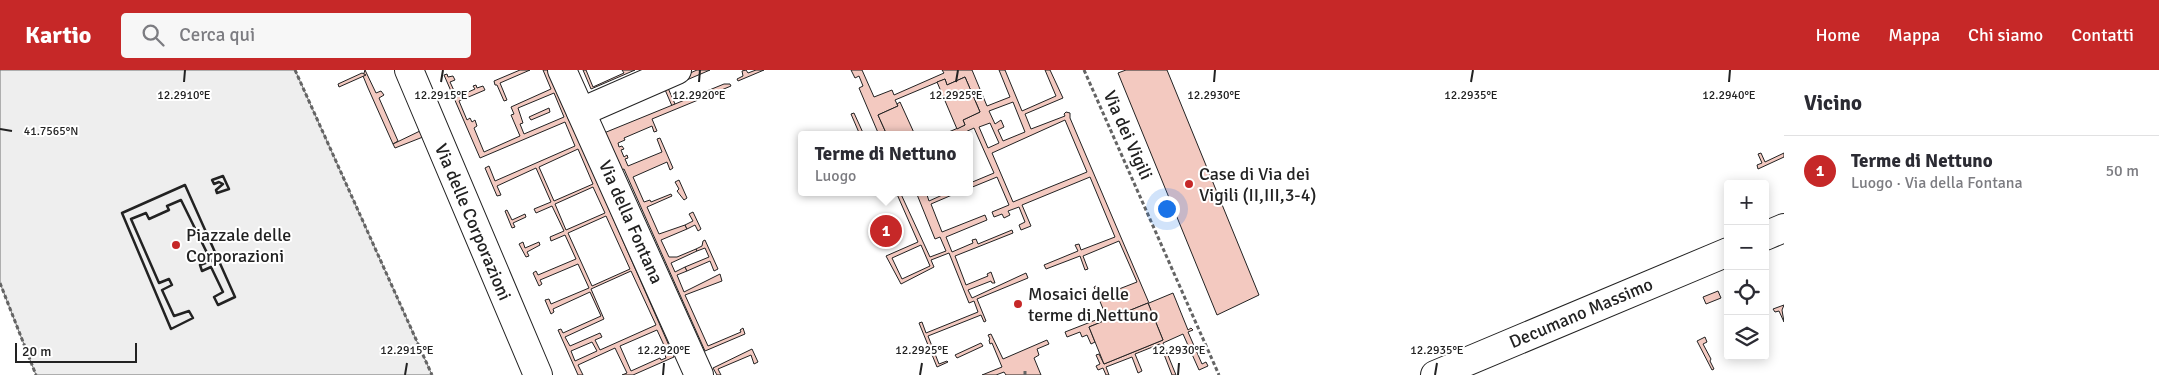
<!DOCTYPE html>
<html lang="it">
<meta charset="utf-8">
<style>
:root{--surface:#fff;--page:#f7f7f7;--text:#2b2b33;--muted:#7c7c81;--line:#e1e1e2;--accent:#c62828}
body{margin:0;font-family:Signika,sans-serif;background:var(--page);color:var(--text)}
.controls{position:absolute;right:15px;bottom:15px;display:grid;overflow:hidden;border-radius:5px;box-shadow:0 2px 12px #0003}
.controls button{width:45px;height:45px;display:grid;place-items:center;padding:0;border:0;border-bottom:1px solid var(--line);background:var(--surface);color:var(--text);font:25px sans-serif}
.scale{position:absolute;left:15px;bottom:12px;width:122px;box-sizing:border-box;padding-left:5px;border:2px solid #222;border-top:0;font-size:14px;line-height:18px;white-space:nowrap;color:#222;-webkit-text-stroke:4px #fff;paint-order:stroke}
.you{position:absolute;left:1166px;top:138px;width:18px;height:18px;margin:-12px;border:4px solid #fff;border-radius:50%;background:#1a73e8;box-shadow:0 0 0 8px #1a73e833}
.badge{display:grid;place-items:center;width:32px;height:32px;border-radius:50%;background:var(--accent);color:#fff;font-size:16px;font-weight:700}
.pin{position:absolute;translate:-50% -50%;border:2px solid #fff;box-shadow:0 1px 5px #0006}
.popup{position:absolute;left:798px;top:61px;width:175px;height:65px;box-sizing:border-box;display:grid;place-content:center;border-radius:5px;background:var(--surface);filter:drop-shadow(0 1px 4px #0005);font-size:16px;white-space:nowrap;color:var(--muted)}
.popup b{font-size:19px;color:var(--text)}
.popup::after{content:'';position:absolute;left:50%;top:100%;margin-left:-10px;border:10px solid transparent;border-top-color:var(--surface)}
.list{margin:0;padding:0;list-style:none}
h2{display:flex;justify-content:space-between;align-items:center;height:65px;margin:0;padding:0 20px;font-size:21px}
h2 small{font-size:16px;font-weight:400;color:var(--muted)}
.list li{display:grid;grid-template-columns:32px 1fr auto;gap:15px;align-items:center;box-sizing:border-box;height:70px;padding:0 20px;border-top:1px solid var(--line)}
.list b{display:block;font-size:19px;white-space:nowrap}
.list p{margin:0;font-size:16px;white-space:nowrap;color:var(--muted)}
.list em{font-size:16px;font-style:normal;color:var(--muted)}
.icon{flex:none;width:28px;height:28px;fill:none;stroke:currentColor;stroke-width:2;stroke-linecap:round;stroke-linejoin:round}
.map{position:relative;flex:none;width:1784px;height:305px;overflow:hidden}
header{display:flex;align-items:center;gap:30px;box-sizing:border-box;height:70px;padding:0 25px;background:var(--accent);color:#fff}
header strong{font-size:24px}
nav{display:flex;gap:28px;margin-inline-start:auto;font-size:18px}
.search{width:350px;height:45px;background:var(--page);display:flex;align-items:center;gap:12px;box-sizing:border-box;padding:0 18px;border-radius:5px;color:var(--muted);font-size:19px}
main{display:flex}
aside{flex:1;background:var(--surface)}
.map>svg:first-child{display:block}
</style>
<header>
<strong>Kartio</strong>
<div class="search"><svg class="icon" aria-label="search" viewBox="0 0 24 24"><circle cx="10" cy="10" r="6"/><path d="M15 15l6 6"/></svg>Cerca qui</div>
<nav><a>Home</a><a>Mappa</a><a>Chi siamo</a><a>Contatti</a></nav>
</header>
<main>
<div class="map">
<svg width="1784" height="305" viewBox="0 0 1784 305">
<rect width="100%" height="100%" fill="#fff"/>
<!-- green -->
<path fill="#eee" stroke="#6f6f6f" d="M0,0H295L432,305H36L0,213Z"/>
<!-- building -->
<g fill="#f3c9c0" stroke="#222" fill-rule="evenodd">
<path d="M365,0L376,23L381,21L384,25L379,28L398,71L393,74L368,18L363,6Z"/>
<path d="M520,0H530L500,13L507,30L504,31L497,15H495L494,11Z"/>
<path d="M543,0H548L674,287L633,305H622L627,303L615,278L578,295L583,305H578L558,260L561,259L563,263L601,246L590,222L553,239L554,242L551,244L545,230L549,229L551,234L589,218L578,194L540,210L542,214L539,216L533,203L536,201L538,205L576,189L565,165L551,171L550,167L564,161L552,136L536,143L534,139L551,132L536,98L497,116L501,125L497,126L485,98L489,96L495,111L575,76L565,52L480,88L444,5L447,4L448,7L453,6L455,10L450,12L457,27L475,19L473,16L476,15L477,18L483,16L485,20L459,31L467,50L470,48L472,52L475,50L477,56L474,58L484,82L520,66L511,45L514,44L511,37L551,19ZM554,23L564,47L524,64L520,54L523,53L518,38ZM578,79L593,114L554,131L539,97ZM593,117L605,143L566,160L555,134ZM606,146L630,199L592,216L568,163ZM631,201L656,255L600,280L595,270L602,267L600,263L570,276L565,267L604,249L591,219ZM657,260L668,284L665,285L666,288L661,290L660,288L631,301L620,276ZM592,272L597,281L575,291L571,281Z"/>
<path d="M583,0H586L593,17L624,3L622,0H635L591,19Z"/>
<path d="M697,0H710L668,18L675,34L672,36L663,15Z"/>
<path d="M746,0L748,3L756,0H764L738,11L737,9L743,6L742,1Z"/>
<path d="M851,0H862L874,27L892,20L894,25L944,3L942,0H972L987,36L1010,27L999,0H1005L1022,41L1056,26L1045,0H1050L1063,28L1025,44L1031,59L1065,46L1064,44L1066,42L1070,43V48L1149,233L1173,223L1188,260L1191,258L1193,260L1188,262L1202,294L1206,292L1208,296L1199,300L1183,264L1163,273L1176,305H1172L1160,274L1135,284L1142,301L1138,303L1132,287L1106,297L1109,305H1106L1103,298L1098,300L1096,296L1100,294L1096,285L1099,284L1104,294L1163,270L1148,233L1089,257L1095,272L1091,274L1087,265L1082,267L1080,262L1067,267L1065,262L1106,246L1094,217L1096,216L1101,226L1137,212L1119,171L1083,186L1088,199L1085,200L1080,186L1046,199L1044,195L1078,181L1075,175L1079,174L1081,180L1115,167L1090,107L1022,135L1031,156L1021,160L1019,155L1025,152L1019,137L1008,141L1010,145L1004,148L1002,144L994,147L992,142L1009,135L997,107L970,118V113L994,103L974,58L959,65L944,64L965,55L963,50L980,42L965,7L947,15L945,9L895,30L898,36L878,45L887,65H879L859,18L863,16L859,6L855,8ZM1013,32L1025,62L1003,71L998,60L1004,57L1001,50L995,54L989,41ZM1065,50L1087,102L1013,132L992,83ZM990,53L999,73L988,78L979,57Z"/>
<path d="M1126,0H1167L1259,225L1217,245L1118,3Z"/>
<path d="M362,3L366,5L339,17L338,14Z"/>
<path d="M965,7L980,42L963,50L965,55L957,59L937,12L945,9L947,15Z"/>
<path d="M724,14H730L731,16L719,21L721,25L717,26L715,23L652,49L657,61L654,62L652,56L624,68L625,70L618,73L619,77L622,76L624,79L621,80L624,87L627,85L628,88L625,89L628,96L662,82L657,69L660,68L673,98L670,100L667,92L633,107L644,132L650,130L651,132L671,124L672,126L647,137L659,164L685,155L687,159L661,170L669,187H677L696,179L697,181L671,193L675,202L685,197L687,201L677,205L684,222L720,204L722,211L685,225L708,276L741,262L740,260L743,258L745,264L705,281L624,99L615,102L599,65Z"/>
<path d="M406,16L428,65L395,78L393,74L422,60L402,18Z"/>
<path d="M900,32L915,65H887L878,45L898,36L897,34Z"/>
<path d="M549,38L550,42L531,50L529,47Z"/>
<path d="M854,43L864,65H860L851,44Z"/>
<path d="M1761,83L1765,92L1784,83V87L1758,99L1757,95L1762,93L1758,84Z"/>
<path d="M679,110L687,128L684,130L677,121L679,119L675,112Z"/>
<path d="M896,122H900L930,187L946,181L940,167L935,169L916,122H926L929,131L949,122H959L931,134L942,162L985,145L987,150L946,167L952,182L973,173L972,170L976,169L978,174L1012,160L1013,163L955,186L966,215L988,206L987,204L991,202L995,213H992L991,211L968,220L972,228L1026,203L1028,208L977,229L986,251L984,252L981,245L928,266L939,294L947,291L948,292L937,297L919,253L922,252L926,263L978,242L974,231L969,233L949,183L931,190L934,197L901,214L886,186L918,172ZM921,175L930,196L902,209L892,188Z"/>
<path d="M507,140L512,150L525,144L526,147L513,153L515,157L512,158L505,141Z"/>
<path d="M693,142L701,159L698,161L695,155L687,159L685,155L693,151L689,144Z"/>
<path d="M705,170L718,199L714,201L710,191L687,201L685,197L709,187L705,178L697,181L696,179L702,176L703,171Z"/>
<path d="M523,172L525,178L539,172L540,175L527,182L529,186L526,187L519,174Z"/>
<path d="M1718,221L1721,228L1706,234L1703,227Z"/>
<path d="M1148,233L1163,270L1104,294L1089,257Z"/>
<path d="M1784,235L1782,240L1784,252L1779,241L1775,242L1773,239Z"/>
<path d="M991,264L1003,289L1047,270L1049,274L1037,279L1039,285L1034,288L1041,305H1006L1004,302L996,305H982L1002,297L992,273L990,274L989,270L990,269L988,265Z"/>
<path d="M1705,267L1707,272L1703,274L1711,289L1710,291L1714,299L1712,300L1697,271Z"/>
<path d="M981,273L983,276L957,288L955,285Z"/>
<path d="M752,279L758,292L754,294L751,285L718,299L721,305H717L713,298Z"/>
</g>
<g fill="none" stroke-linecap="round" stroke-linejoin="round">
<defs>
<g id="minor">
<path d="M409,0L538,305"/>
<path d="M562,0L699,305"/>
<path d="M581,42L677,0"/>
<path d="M1765,166L1784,158"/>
<path d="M1435,305L1728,182"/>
</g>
</defs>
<!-- minor casing -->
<use href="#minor" stroke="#222" stroke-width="30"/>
<!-- path -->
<g stroke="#646464" stroke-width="3" stroke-dasharray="4 2.5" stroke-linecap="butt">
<path d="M295,0L432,305"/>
<path d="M1084,0L1219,305"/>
<path d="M0,213L36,305"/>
<path d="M1025,301V305"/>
</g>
<!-- minor -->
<use href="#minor" stroke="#fff" stroke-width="28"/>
<!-- wall -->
<g stroke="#222" stroke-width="2.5">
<path d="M223,106L229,119L217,123L216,120L223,114L219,112L214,114L212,110Z"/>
<path d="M185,115L235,227L218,235L214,227L223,222L211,197L202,201L200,195L211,191L181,130L167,136L169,140L149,149L146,143L131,149L159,213L169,209L172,215L162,220L174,246L189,241L193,248L171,259L122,143Z"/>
</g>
</g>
<!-- ticks -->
<path fill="none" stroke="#222" stroke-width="2" d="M184,12L185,0M441,12L443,0M699,12L700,0M956,12L958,0M1214,12L1215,0M1471,12L1473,0M1729,12L1730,0M0,59L12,61M405,305L407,293M663,305L664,293M920,305L922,293M1178,305L1179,293M1435,305L1437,293"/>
<!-- markers -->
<g fill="#c62828" stroke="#fff" stroke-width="2">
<circle cx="1189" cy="114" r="5"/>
<circle cx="176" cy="175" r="5"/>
<circle cx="1018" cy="234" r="5"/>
</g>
<g text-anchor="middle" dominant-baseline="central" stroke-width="4" stroke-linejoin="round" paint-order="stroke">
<!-- street labels -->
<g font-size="18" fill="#222" stroke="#fff">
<text transform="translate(1128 65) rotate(66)">Via dei Vigili</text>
<text transform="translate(473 152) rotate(67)">Via delle Corporazioni</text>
<text transform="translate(631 152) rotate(66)">Via della Fontana</text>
<text transform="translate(1581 243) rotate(-23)">Decumano Massimo</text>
</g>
<!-- poi labels -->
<g font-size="18" fill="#222" stroke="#fff" text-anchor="start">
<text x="1199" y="104">Case di Via dei<tspan x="1199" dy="21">Vigili (II,III,3-4)</tspan></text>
<text x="186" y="165">Piazzale delle<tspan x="186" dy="21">Corporazioni</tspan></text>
<text x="1028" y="224">Mosaici delle<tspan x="1028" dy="21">terme di Nettuno</tspan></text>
</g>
</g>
<g font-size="12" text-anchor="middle" fill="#222" stroke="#fff" stroke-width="4" stroke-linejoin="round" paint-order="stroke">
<text x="184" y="29">12.2910°E</text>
<text x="441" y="29">12.2915°E</text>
<text x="699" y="29">12.2920°E</text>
<text x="956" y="29">12.2925°E</text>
<text x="1214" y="29">12.2930°E</text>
<text x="1471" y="29">12.2935°E</text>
<text x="1729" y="29">12.2940°E</text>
<text x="51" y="65">41.7565°N</text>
<text x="407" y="284">12.2915°E</text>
<text x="664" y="284">12.2920°E</text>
<text x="922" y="284">12.2925°E</text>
<text x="1179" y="284">12.2930°E</text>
<text x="1437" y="284">12.2935°E</text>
</g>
</svg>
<div class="controls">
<button>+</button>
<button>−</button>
<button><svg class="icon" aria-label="locate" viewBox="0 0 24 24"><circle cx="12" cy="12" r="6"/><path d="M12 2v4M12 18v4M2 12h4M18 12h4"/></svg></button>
<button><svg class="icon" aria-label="layers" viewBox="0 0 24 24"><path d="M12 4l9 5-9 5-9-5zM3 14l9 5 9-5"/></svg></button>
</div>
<div class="scale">20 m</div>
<div class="you"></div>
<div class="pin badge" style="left:886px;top:161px">1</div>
<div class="popup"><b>Terme di Nettuno</b>Luogo</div>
</div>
<aside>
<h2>Vicino<small></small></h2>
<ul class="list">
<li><span class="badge">1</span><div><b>Terme di Nettuno</b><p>Luogo · Via della Fontana</p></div><em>50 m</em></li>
</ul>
</aside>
</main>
